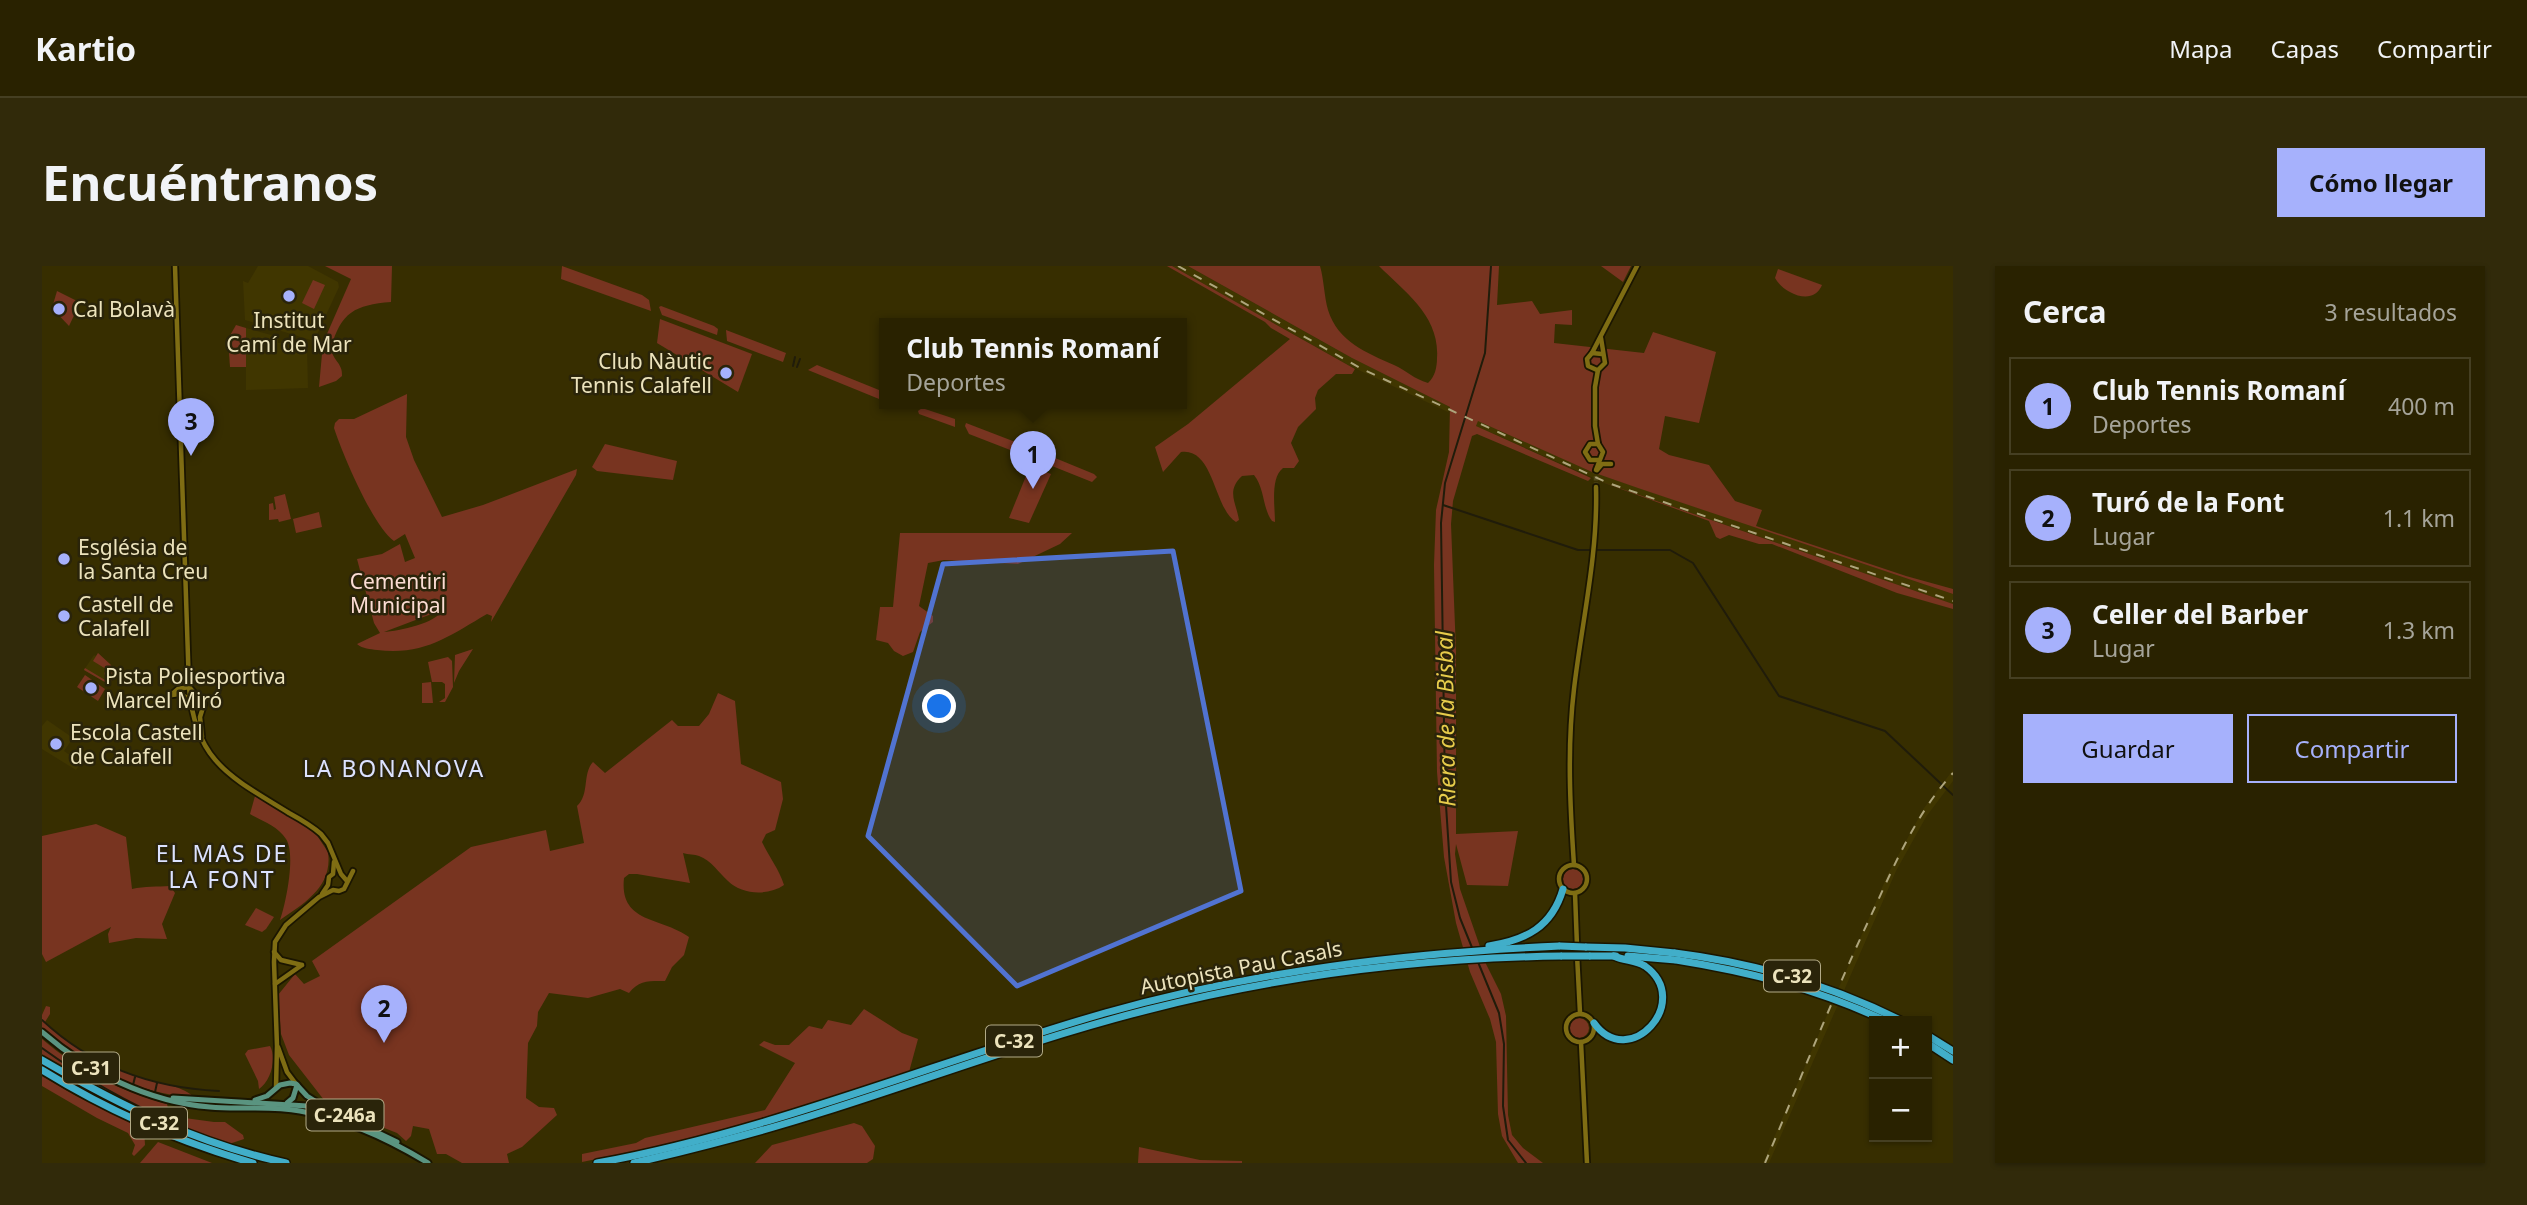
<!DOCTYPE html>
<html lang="es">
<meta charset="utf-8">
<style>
:root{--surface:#292200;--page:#312a0a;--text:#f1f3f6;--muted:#a5a499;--line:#453f22;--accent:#a6b1fc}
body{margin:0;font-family:"Noto Sans",sans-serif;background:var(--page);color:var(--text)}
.controls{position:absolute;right:21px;bottom:21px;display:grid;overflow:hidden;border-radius:0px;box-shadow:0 2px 5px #0004}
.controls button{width:63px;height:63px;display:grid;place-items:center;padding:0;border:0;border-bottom:2px solid var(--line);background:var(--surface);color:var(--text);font:35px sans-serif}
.you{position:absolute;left:898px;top:441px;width:24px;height:24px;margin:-18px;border:5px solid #fff;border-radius:50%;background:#1a73e8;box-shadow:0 0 0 10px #1a73e833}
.badge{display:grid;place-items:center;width:46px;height:46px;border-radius:50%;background:var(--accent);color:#111;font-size:23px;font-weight:700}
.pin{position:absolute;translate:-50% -58px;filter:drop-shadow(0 2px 4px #0008)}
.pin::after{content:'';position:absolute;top:37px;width:24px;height:21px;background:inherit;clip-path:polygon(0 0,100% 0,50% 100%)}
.popup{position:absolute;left:837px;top:52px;width:308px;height:91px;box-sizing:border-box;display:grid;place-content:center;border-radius:0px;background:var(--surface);filter:drop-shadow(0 2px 5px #0005);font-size:23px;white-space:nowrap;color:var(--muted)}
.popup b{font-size:26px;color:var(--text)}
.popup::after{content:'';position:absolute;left:50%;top:100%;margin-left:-14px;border:14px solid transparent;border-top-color:var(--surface)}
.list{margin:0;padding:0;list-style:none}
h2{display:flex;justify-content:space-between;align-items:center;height:91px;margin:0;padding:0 28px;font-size:30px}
h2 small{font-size:23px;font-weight:400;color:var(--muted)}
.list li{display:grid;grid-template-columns:46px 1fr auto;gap:21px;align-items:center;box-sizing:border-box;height:98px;margin:0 14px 14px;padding:0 14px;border:2px solid var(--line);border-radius:0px}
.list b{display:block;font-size:26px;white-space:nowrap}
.list p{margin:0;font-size:23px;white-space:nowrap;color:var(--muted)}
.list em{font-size:23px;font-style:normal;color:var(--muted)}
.actions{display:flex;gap:14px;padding:21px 28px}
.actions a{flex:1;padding:16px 0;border:2px solid var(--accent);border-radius:0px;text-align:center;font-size:24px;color:var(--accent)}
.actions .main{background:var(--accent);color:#111}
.map{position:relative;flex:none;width:1911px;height:897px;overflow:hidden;border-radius:0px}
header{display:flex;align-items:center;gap:42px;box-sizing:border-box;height:98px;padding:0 35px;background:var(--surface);border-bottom:2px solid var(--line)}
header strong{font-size:33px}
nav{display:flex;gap:38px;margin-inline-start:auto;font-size:24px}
.intro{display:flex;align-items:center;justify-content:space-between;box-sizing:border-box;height:168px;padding:0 42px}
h1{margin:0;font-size:49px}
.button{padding:18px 32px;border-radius:0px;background:var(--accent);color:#111;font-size:24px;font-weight:700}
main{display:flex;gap:42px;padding:0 42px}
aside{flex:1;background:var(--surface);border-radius:0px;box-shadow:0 2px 5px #0004}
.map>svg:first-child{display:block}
</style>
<header>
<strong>Kartio</strong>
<nav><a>Mapa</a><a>Capas</a><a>Compartir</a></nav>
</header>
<div class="intro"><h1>Encuéntranos</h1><a class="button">Cómo llegar</a></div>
<main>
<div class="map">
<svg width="1911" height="897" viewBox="0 0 1911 897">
<rect width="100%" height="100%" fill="#372e00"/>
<!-- built -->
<g fill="#403600">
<path d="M216,0H266L296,16L297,21L272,75L203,54L201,15L206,17Z"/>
<path d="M1130,0H1146L1310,92L1408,141L1406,146L1308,100Z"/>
<path d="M204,62L236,71V77H254L265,81L266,122L204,124Z"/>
<path d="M1436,154L1550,206L1911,328V338L1563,217L1434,160Z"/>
<path d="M56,387L69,399L72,406L68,419L42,404L52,389L54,390Z"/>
<path d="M5,454L31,472L22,485L39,497L34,504L0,483V460Z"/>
<path d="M1911,504V515L1884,551L1854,605L1727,897H1721L1846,608L1882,542Z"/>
</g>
<!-- green -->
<g fill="#783420" fill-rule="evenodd">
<path d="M283,0H350L349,36C313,39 299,46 289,82C290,94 301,97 300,110L294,115L277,121L281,77L309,13Z"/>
<path d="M520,0L600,29L607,34L609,45L519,13Z"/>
<path d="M1125,0H1130L1313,103L1310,108H1294L1276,124L1273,132L1274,143L1256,161L1249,177L1257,195L1252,202H1241C1228,212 1233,241 1233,256L1230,255C1220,241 1223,223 1212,209L1200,210C1184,225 1194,236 1197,254L1194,256C1172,243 1172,181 1139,186L1121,206L1113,181L1146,158L1248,73L1229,62L1223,56Z"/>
<path d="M1146,0H1278C1282,14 1282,30 1286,44C1296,76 1325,87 1352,99C1365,105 1372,113 1386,117C1393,111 1395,101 1395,92C1398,50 1363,26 1337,0H1457L1455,39L1490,35L1498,48L1530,44V59L1513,58L1512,77L1602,87L1611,66L1674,86L1657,157L1623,150L1617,183L1627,189L1667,199L1693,235L1720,244L1714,260L1864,310L1911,323V328L1596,222L1550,206L1436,155L1434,160L1549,212L1546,215L1435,168L1430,170L1411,235L1409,258L1414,386V568L1476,565L1466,620L1425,619L1414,578L1413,588L1418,623L1444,698L1459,728L1464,750L1466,849L1470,869L1481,882L1501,897H1476L1460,870L1456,848L1454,776L1448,753L1428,706L1414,657L1402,591L1395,506L1392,299L1394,244L1407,186L1408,141L1310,92Z"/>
<path d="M1559,0H1589L1581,16Z"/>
<path d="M1736,3L1780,19C1771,41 1741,27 1733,12Z"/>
<path d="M271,14L283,19L272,43L260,37Z"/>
<path d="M15,25L35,35L37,39L27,60L10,42Z"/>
<path d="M619,40L672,60L676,63L675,69L620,49L617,41Z"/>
<path d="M618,53L710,88L696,126L615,77Z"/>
<path d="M194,59L204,62V101H188L186,73Z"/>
<path d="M684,64L744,87L741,96L685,75Z"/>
<path d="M775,99L842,126V135L766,104Z"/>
<path d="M365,128L364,171L372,194L400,251L441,239L535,203L534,209L449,356L450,350L445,348C407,370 382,390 335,384C328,383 321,383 315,378L338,367L332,357L315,293L340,288L358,278L363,296L373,292L363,268L352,275C332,262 300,187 292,162L293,157L297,153H312ZM400,344C395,357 357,365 342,366Z"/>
<path d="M880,142L913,153V161L877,148L876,145Z"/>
<path d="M924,157L984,180L988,186L984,190L927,168L923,160Z"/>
<path d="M563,178L635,195L631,214L555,205L550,201Z"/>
<path d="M996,185L1052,208L1055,211L1050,216L995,194L993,191Z"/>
<path d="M988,200L1009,208L987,257L967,252Z"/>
<path d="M1557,215L1911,338V343L1855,327L1730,278H1717L1687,269L1678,273L1674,271L1667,255Z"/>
<path d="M243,228L249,253L237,256L236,253L227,254V238L231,237L232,244L234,243L232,231Z"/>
<path d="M277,246L280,261L254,267L251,253Z"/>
<path d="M858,267H1030L1018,278L976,298L902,294L886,297L877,340L891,350V356L878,366L871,386L861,390L852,385L846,377L834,374L838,341H851Z"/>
<path d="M431,383L417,405L412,417L413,389Z"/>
<path d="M56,387L69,399L72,406L68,419L42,404L43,402L63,414L66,411L62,408L64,403L51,395Z"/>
<path d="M406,391L410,395L411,421L403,436H397L403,432V418L400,416H390L386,396Z"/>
<path d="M43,409L63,423L56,435L35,421Z"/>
<path d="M389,416L391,437H380V417Z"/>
<path d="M676,427L693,435L699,498L739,516L741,533L733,564L724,568L720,576C727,591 737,603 742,619C726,630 700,629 686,615C677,607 669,594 657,590C653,588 646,589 641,587L648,617L595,608H587L582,612C577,658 620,651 647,671L642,689L630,701L623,715C607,715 597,714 587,727L578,723L546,732L507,727L496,746L495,760L486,777L484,832L497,841L512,842L515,849L480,881L465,888L467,897H420L404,888H395L387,863L371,860L369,870L364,875L355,867L299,845L282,834L247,789L239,768L236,729L253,708L262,718L278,710L270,695L429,581L504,564L508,585L542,577L535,540C548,528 540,508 551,496L563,507L630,454L636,460H657L667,448Z"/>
<path d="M213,530L272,565L286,586C291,620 263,637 238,654C244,637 254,588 244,573C236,560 220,555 208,548Z"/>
<path d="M54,558L84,571L90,623C103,620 115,621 128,620L133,627L120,658L125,673L94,672L67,677L66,668L69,661L4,696L0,688V570Z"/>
<circle cx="1531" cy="613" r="10"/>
<path d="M214,642L232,651L224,663L220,666L203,659Z"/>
<path d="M4,740L8,741V748L3,756C29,782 62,799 97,811C115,818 138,818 152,831C95,829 43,799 0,763V749Z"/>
<path d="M822,743L860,767L876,773L867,806L726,852L628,878L540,896V888L594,877L603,872L723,844L753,797L717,779L722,775L733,779H747L767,760L780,763L786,754L809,759Z"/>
<circle cx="1537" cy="762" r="10"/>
<path d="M0,773C37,805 79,825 125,838L128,850L172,856H183L201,869L202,873L187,878L115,853L0,788Z"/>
<path d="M228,780C235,792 229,815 217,823L216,815L203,788L206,784Z"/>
<path d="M0,810L34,830L102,863L103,879L92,890L90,888L93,879L86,867L55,852L0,820Z"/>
<path d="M812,857L820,860L833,880L831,893L825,897H713L730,879Z"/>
<path d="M116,876L170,897H98Z"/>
<path d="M1097,881L1158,894L1200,895V897H1096Z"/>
</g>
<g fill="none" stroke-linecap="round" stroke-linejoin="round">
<!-- stream -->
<g stroke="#201c0a" stroke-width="2">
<path d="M751,100L753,91"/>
<path d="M755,101L758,93"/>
<path d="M1401,239L1536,284H1548"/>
<path d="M1554,284H1628L1651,297L1737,430L1843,465L1911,529"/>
<path d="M1431,684L1418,652L1409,616L1403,524L1399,257L1403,217L1443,87L1449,0"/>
<path d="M1436,696L1457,747L1462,778L1461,840L1466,874L1484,897"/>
<path d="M0,754C49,800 110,822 177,825"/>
<path d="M0,782C44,814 93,840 142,862"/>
<path d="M91,819L93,811"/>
<path d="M113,826L115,817"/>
</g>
<!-- tertiary-tunnel -->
<path stroke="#52491c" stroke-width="4.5" stroke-dasharray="4.5 2" stroke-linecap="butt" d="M1554,221V204"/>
<defs>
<g id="tertiary">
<path d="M133,0L147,421C153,496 189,511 247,547C258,553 269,559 279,568L286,577L299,608L305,615"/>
<path d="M1550,87L1595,0"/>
<path d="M1555,104L1546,100L1545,93L1550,87L1560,88"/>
<path d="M1556,194H1548L1543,186L1548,178H1556"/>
<path d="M1554,204L1561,186L1556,178L1553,160V121L1556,104L1563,97L1559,72"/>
<path d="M1555,204L1560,198H1569"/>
<path d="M129,429L136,423L147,421L162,438"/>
<path d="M130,429L137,428L158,437"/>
<path d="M160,471L158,451L162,438"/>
<path d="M1532,599C1528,540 1525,482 1532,423C1540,355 1556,289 1554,221"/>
<circle cx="1531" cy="613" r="14"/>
<path d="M1533,627L1535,680"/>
<path d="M280,628L286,619L287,611L291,608L292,596"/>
<path d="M232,686L239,694L260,699"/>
<path d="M1535,689L1538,747"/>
<path d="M233,718L260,699"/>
<circle cx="1538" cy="762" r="14"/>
<path d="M1539,776L1545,897"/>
<path d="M236,781L245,806L254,818"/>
<path d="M234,822L235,780L232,696L233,676L244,659L277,631L291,624L297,625L302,623L311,605"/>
</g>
<g id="primary">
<path d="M0,766C46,806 106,836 168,841C198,844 228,839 258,845C303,853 347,873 386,897"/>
<path d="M131,832L265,840L303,851L355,876"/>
<path d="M213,834L225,830L238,819L248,817L254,818L265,830L284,842"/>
<path d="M245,837L251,832L255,819"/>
</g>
<g id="motorway">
<path d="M1447,680C1484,674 1510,661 1521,623"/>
<path d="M1543,681L1583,682L1633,687"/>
<path d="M1547,690H1574"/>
<path d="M1586,690L1634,694"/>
<path d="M1552,757C1587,806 1652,735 1603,700C1594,694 1582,695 1572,690"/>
<path d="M1885,769L1911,785"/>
<path d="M1885,777L1911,794"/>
<path d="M0,794C79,840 154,877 244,897"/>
<path d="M0,804C66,845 137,876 211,897"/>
<path d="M555,897C729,865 893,796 1063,747C1212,705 1364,687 1518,680"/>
<path d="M592,897C656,882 719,866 781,846C889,812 995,772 1105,744C1241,709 1380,692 1520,690"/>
</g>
</defs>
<!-- tertiary casing -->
<use href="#tertiary" stroke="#1b1600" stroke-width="8"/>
<!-- primary casing -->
<use href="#primary" stroke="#1b1600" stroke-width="9"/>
<!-- motorway casing -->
<use href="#motorway" stroke="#1b1600" stroke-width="10"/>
<!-- tertiary -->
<use href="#tertiary" stroke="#7f6d13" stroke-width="4.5"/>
<!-- primary -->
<use href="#primary" stroke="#5a9480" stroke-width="5"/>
<!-- motorway -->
<use href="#motorway" stroke="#41aec9" stroke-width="7"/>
<!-- rail -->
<g stroke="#aea57c" stroke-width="2" stroke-dasharray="9 9" stroke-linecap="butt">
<path d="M1136,0L1320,103L1566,217L1911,335"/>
<path d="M1723,897C1759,812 1793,725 1833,641C1854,595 1876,545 1911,507"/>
</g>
<defs>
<g id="motorway-bridge">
<path d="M1518,680L1543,681"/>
<path d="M1633,687C1713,697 1788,719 1860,755"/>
<path d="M1520,690H1547"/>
<path d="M1634,694C1709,706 1775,723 1844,755"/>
</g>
</defs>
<!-- motorway-bridge casing -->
<use href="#motorway-bridge" stroke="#1b1600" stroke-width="10" stroke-linecap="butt"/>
<!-- motorway-bridge -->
<use href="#motorway-bridge" stroke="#41aec9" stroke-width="7"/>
</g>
<!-- marked area -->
<path fill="#5173d1" fill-opacity="0.2" stroke="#5173d1" stroke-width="5" stroke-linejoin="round" d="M1131,285L1199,625L975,720L826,570L901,298Z"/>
<!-- markers -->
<g fill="#a6b1fc" stroke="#2a240a" stroke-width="2.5">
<circle cx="247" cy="30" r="7"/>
<circle cx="17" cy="43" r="7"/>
<circle cx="684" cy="107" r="7"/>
<circle cx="22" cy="293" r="7"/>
<circle cx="22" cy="350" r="7"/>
<circle cx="49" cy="422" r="7"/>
<circle cx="14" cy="478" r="7"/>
</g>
<g text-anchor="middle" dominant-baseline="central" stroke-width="5" stroke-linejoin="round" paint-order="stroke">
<!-- shield labels -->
<g fill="#2a240a" stroke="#b2aa87" stroke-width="2">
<rect x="1722" y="694.5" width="56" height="31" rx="5"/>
<rect x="944" y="759.5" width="56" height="31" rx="5"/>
<rect x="21" y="786.5" width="56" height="31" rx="5"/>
<rect x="264.5" y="833.5" width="77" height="31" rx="5"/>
<rect x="89" y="841.5" width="56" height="31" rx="5"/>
</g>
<g font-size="19" font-weight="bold" fill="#ece3bc">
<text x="1750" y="710">C-32</text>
<text x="972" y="775">C-32</text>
<text x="49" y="802">C-31</text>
<text x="303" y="849">C-246a</text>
<text x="117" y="857">C-32</text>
</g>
<!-- poi labels -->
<g font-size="21" fill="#ece3bc" stroke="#2a240a" text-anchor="start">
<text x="31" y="43">Cal Bolavà</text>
<text x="247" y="54" text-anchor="middle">Institut<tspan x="247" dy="24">Camí de Mar</tspan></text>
<text x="670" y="95" text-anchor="end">Club Nàutic<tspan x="670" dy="24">Tennis Calafell</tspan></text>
<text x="36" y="281">Església de<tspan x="36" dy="24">la Santa Creu</tspan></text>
<text x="36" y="338">Castell de<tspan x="36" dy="24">Calafell</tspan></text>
<text x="63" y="410">Pista Poliesportiva<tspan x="63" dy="24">Marcel Miró</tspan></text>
<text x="28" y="466">Escola Castell<tspan x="28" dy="24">de Calafell</tspan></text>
</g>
<!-- park labels -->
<g font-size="21" fill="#fbdcd3" stroke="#2a240a">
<text x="356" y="315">Cementiri<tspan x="356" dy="24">Municipal</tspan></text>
</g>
<!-- street labels -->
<g font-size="21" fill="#ece3bc" stroke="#2a240a">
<text transform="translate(1199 701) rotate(-11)">Autopista Pau Casals</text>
</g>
<!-- water labels -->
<g font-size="23" font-style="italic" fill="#e7cc4b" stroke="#2a240a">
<text transform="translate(1403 453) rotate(-91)">Riera de la Bisbal</text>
</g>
<!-- neighbourhood labels -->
<g font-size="23" letter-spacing="2" fill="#dce2ff" stroke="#2a240a">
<text x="352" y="502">LA BONANOVA</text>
<text x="180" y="587">EL MAS DE<tspan x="180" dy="26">LA FONT</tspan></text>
</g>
</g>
</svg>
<div class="controls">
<button>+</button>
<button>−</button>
</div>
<div class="you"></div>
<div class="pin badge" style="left:991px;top:223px">1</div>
<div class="popup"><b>Club Tennis Romaní</b>Deportes</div>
<div class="pin badge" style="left:342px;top:777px">2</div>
<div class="pin badge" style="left:149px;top:190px">3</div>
</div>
<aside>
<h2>Cerca<small>3 resultados</small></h2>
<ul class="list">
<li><span class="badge">1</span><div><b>Club Tennis Romaní</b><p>Deportes</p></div><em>400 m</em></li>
<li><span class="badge">2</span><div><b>Turó de la Font</b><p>Lugar</p></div><em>1.1 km</em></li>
<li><span class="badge">3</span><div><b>Celler del Barber</b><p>Lugar</p></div><em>1.3 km</em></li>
</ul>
<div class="actions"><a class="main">Guardar</a><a>Compartir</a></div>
</aside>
</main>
